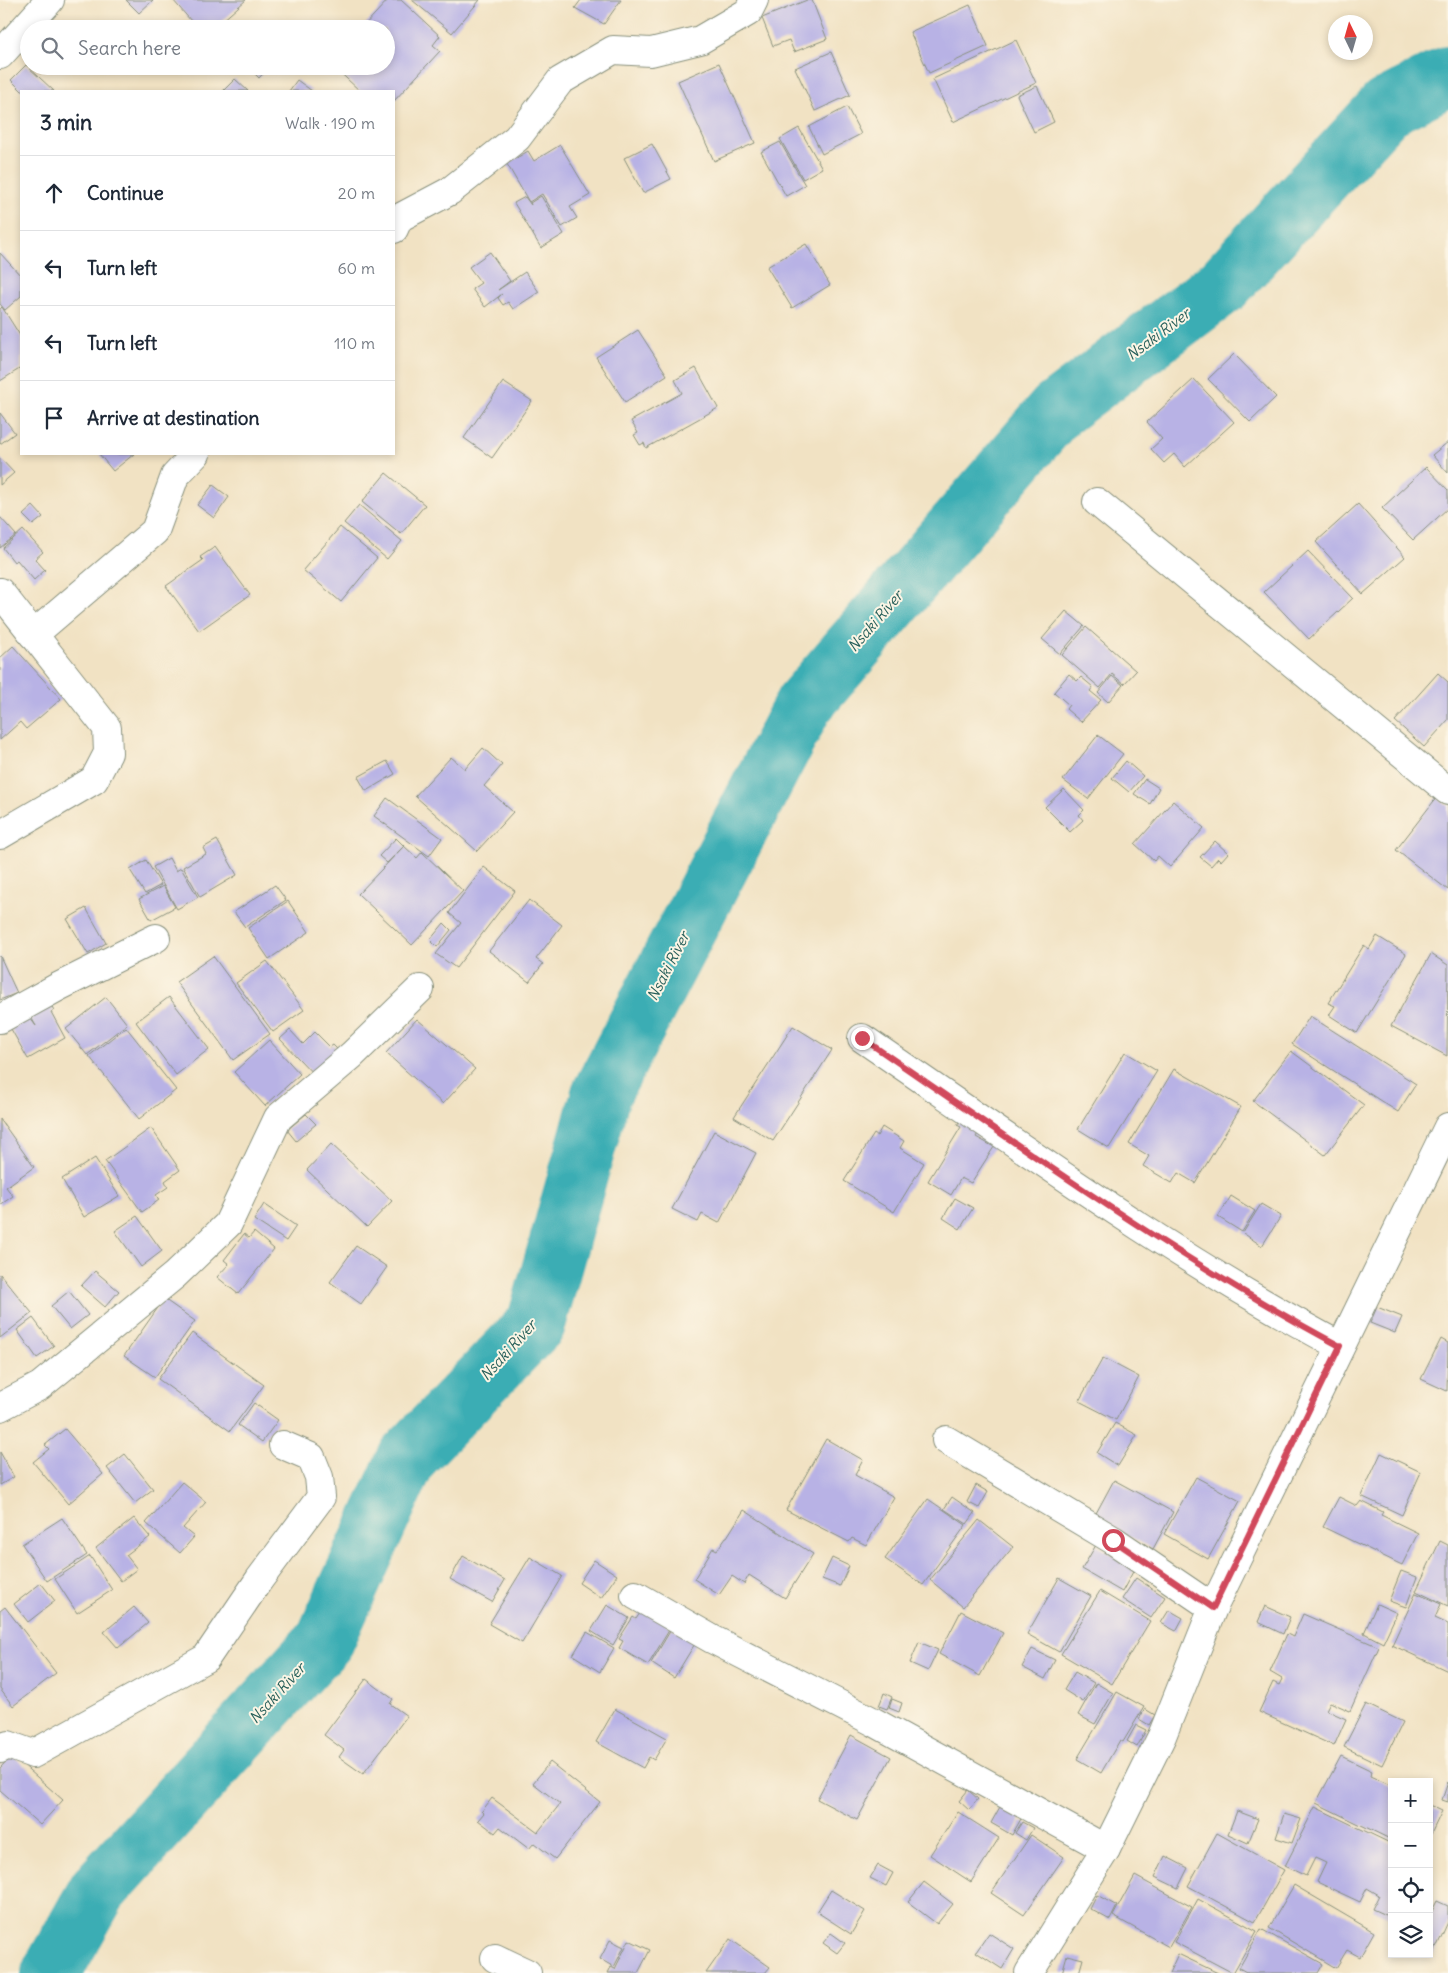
<!DOCTYPE html>
<meta charset="utf-8">
<style>
:root{--surface:#fff;--page:#f6f6f7;--text:#1f2937;--muted:#747a83;--line:#e0e1e3}
body{margin:0;font-family:Delius,sans-serif;background:var(--page);color:var(--text)}
.controls{position:absolute;right:15px;bottom:15px;display:grid;overflow:hidden;border-radius:0px;box-shadow:0 2px 8px #0003}
.controls button{width:45px;height:45px;display:grid;place-items:center;padding:0;border:0;border-bottom:1px solid var(--line);background:var(--surface);color:var(--text);font:25px sans-serif}
.compass{position:absolute;left:1328px;top:15px;width:45px;height:45px;border-radius:50%;background:var(--surface);box-shadow:0 2px 8px #0003;rotate:355deg}
.stop{position:absolute;width:15px;height:15px;margin:-11px;border:4px solid #d1495b;border-radius:50%;background:#fff}
.stop.end{background:#d1495b;border-color:#fff;box-shadow:0 1px 5px #0008}
.list{margin:0;padding:0;list-style:none}
h2{display:flex;justify-content:space-between;align-items:center;height:65px;margin:0;padding:0 20px;font-size:21px}
h2 small{font-size:16px;font-weight:400;color:var(--muted)}
.list li{display:grid;grid-template-columns:32px 1fr auto;gap:15px;align-items:center;box-sizing:border-box;height:75px;padding:0 20px;border-top:1px solid var(--line)}
.list b{display:block;font-size:19px;white-space:nowrap}
.list em{font-size:16px;font-style:normal;color:var(--muted)}
.icon{flex:none;width:28px;height:28px;fill:none;stroke:currentColor;stroke-width:2;stroke-linecap:round;stroke-linejoin:round}
.map{position:relative;flex:none;width:1448px;height:1973px;overflow:hidden}
.search{position:absolute;background:var(--surface);box-shadow:0 2px 8px #0003;left:20px;top:20px;width:375px;height:55px;display:flex;align-items:center;gap:12px;box-sizing:border-box;padding:0 18px;border-radius:28px;color:var(--muted);font-size:19px}
.panel{position:absolute;background:var(--surface);box-shadow:0 2px 8px #0003;left:20px;top:90px;width:375px;height:365px;border-radius:0px}
.map>svg:first-child{display:block}
</style>
<div class="map">
<svg width="1448" height="1973" viewBox="0 0 1448 1973">
<rect width="100%" height="100%" fill="#fcf5e5"/>
<filter id="ink" filterUnits="userSpaceOnUse"><feTurbulence type="fractalNoise" baseFrequency=".02" numOctaves="2"/><feDisplacementMap in="SourceGraphic" scale="10" xChannelSelector="R" yChannelSelector="G"/><feConvolveMatrix kernelMatrix="1 2 1 2 8 2 1 2 1" color-interpolation-filters="sRGB"/></filter>
<filter id="wash" filterUnits="userSpaceOnUse"><feTurbulence type="fractalNoise" baseFrequency=".0096" numOctaves="4" result="noise"/><feDisplacementMap in="SourceGraphic" scale="20" xChannelSelector="R" yChannelSelector="G"/><feGaussianBlur stdDeviation="1.12" result="paint"/><feColorMatrix in="noise" values="0 0 0 0 0 0 0 0 0 0 0 0 0 0 0 0 0 1.4 0 .05"/><feComposite in="paint" operator="in"/></filter>
<g filter="url(#wash)">
<rect width="100%" height="100%" fill="#f1e2c3"/>
<g fill="none" stroke-linecap="round" stroke-linejoin="round">
<!-- river -->
<path stroke="#3badb4" stroke-width="60" d="M51,1973L98,1890L325,1640L407,1458L536,1324L601,1094L804,704L1056,411L1223,285L1386,108L1448,76"/>
</g>
<g id="blocks">
<!-- building -->
<g fill="#b8b2e5">
<path d="M126,0H153L139,13Z"/>
<path d="M173,0H246L213,29H198Z"/>
<path d="M388,0H401L440,36L433,45L440,51L394,101V91H360L333,66H386V29H361Z"/>
<path d="M412,0H480L452,33Z"/>
<path d="M581,0H621L604,24L575,8Z"/>
<path d="M807,0H812L827,39L794,52L789,40L773,46L762,18Z"/>
<path d="M970,5L988,46L929,73L910,32Z"/>
<path d="M1016,40L1036,83L953,122L933,79Z"/>
<path d="M831,52L850,95L815,111L795,68Z"/>
<path d="M719,63L755,143L714,161L678,81Z"/>
<path d="M26,65L54,91H22L11,80Z"/>
<path d="M247,66H270L259,78Z"/>
<path d="M235,79L248,91H223Z"/>
<path d="M297,80L312,91H289Z"/>
<path d="M1037,86L1054,122L1034,132L1017,95Z"/>
<path d="M847,107L861,134L822,154L809,127Z"/>
<path d="M799,128L822,168L803,179L780,139Z"/>
<path d="M780,142L805,185L786,196L761,152Z"/>
<path d="M652,144L671,179L643,193L624,158Z"/>
<path d="M560,145L590,195L570,207L577,218L562,227L542,194L529,202L507,164L528,151L534,161Z"/>
<path d="M541,196L564,234L541,248L514,203L525,197L531,205L530,203Z"/>
<path d="M806,244L830,285L792,308L767,267Z"/>
<path d="M490,252L510,281L498,290L525,272L539,292L513,309L508,302L503,305L498,298L502,294L485,307L472,289L481,283L469,267Z"/>
<path d="M0,253L21,276V296L5,310L0,304Z"/>
<path d="M2,307L21,337V368L0,381V309Z"/>
<path d="M638,330L667,375L625,402L596,357Z"/>
<path d="M1234,354L1276,397L1250,422L1208,379Z"/>
<path d="M696,368L718,408L646,448L644,443L640,445L634,435L638,433L631,421L682,393L675,380Z"/>
<path d="M1194,379L1234,422L1185,467L1174,454L1164,463L1151,449L1162,439L1147,422Z"/>
<path d="M503,382L532,401L492,458L464,438Z"/>
<path d="M0,413L15,433L0,444Z"/>
<path d="M1448,442V473L1432,455Z"/>
<path d="M99,454H134L113,471Z"/>
<path d="M0,458L14,473L0,485Z"/>
<path d="M1426,467L1448,490V508L1413,540L1382,508Z"/>
<path d="M386,473L425,505L401,534L362,502Z"/>
<path d="M213,485L229,497L214,518L197,505Z"/>
<path d="M1358,504L1405,557L1363,594L1316,542Z"/>
<path d="M359,505L402,541L387,559L344,523Z"/>
<path d="M33,506L43,517L33,525L23,515Z"/>
<path d="M0,517L16,535L0,548Z"/>
<path d="M340,527L377,558L341,602L303,570Z"/>
<path d="M23,530L43,552L35,559L45,570L34,580L17,560L14,562L3,548Z"/>
<path d="M215,547L250,595L199,631L166,586L203,560L200,557Z"/>
<path d="M1308,551L1353,598L1309,639L1264,592Z"/>
<path d="M1066,611L1084,626L1060,654L1042,639Z"/>
<path d="M1086,627L1136,671L1124,684L1112,674L1100,688L1062,655Z"/>
<path d="M13,646L61,699L26,729L20,722L0,740V658Z"/>
<path d="M1438,673L1448,682V720L1424,747L1395,721Z"/>
<path d="M1069,674L1077,681L1081,677L1093,687L1090,691L1101,700L1081,722L1066,709L1069,705L1054,692Z"/>
<path d="M1112,676L1123,685L1108,702L1098,693Z"/>
<path d="M1098,735L1123,754L1088,799L1063,780Z"/>
<path d="M483,748L502,765L484,786L513,812L477,851L415,796L451,757L465,769Z"/>
<path d="M387,761L395,774L366,791L358,777Z"/>
<path d="M1126,761L1143,776L1129,792L1112,778Z"/>
<path d="M1145,779L1159,788L1150,804L1134,794Z"/>
<path d="M1064,789L1084,810L1079,815L1083,820L1070,832L1045,807Z"/>
<path d="M1437,797L1448,806V890L1396,850Z"/>
<path d="M387,798L442,838L429,856L374,816Z"/>
<path d="M1173,801L1204,828L1170,867L1158,856L1154,861L1135,844Z"/>
<path d="M396,838L404,846L387,863L379,856Z"/>
<path d="M217,840L237,875L200,897L183,867L206,854L203,848Z"/>
<path d="M1215,841L1228,853L1221,861L1218,858L1211,866L1200,857Z"/>
<path d="M404,846L417,858L422,852L463,891L412,945L358,894Z"/>
<path d="M169,858L176,871L181,868L198,897L177,909L153,867Z"/>
<path d="M146,860L161,885L145,894L130,870Z"/>
<path d="M484,867L515,891L456,968L436,954L461,923L449,913Z"/>
<path d="M275,885L286,900L245,927L234,912Z"/>
<path d="M163,886L175,907L151,920L139,899Z"/>
<path d="M529,900L562,925L536,959L543,964L529,982L489,951Z"/>
<path d="M288,901L309,932L269,959L248,928Z"/>
<path d="M86,908L106,943L88,954L67,919Z"/>
<path d="M444,923L451,930L437,947L430,940Z"/>
<path d="M1377,936L1406,954L1357,1033L1329,1015L1335,1006L1328,1003L1364,945L1369,949Z"/>
<path d="M1431,954L1448,965L1447,1056L1391,1026Z"/>
<path d="M0,956L17,993L0,1000Z"/>
<path d="M213,956L270,1034L233,1060L176,982Z"/>
<path d="M267,961L304,1010L273,1032L236,983Z"/>
<path d="M106,997L127,1024L87,1055L66,1029Z"/>
<path d="M169,997L209,1049L176,1075L136,1022Z"/>
<path d="M48,1001L54,1010L51,1012L65,1038L28,1059L11,1029L30,1018L36,1026L28,1012Z"/>
<path d="M1310,1016L1416,1084L1398,1112L1292,1044Z"/>
<path d="M417,1019L475,1069L443,1104L386,1053Z"/>
<path d="M793,1026L832,1050L773,1141L734,1117Z"/>
<path d="M126,1027L176,1090L139,1119L89,1056Z"/>
<path d="M290,1030L303,1044L315,1032L330,1047L333,1045L342,1054L317,1078L280,1039Z"/>
<path d="M269,1040L300,1074L265,1106L234,1072Z"/>
<path d="M1291,1051L1364,1105L1325,1155L1253,1101Z"/>
<path d="M1125,1052L1157,1071L1109,1148L1078,1129Z"/>
<path d="M1174,1069L1241,1107L1195,1183L1178,1173L1172,1183L1143,1166L1149,1156L1129,1144Z"/>
<path d="M306,1114L316,1124L296,1141L287,1130Z"/>
<path d="M964,1114L983,1125L976,1137L994,1147L971,1183L961,1178L951,1195L928,1181L961,1127L957,1125Z"/>
<path d="M0,1119L34,1167L6,1187L13,1196L0,1205Z"/>
<path d="M882,1127L904,1141L900,1148L924,1163L894,1212L844,1181L874,1134L877,1136Z"/>
<path d="M151,1128L180,1170L165,1181L168,1187L156,1195L159,1200L142,1212L105,1161Z"/>
<path d="M714,1131L756,1153L719,1223L702,1214L698,1222L672,1209Z"/>
<path d="M331,1144L392,1201L367,1227L307,1170Z"/>
<path d="M95,1158L119,1196L84,1217L62,1179Z"/>
<path d="M1231,1196L1255,1211L1242,1232L1218,1217Z"/>
<path d="M955,1198L973,1208L960,1229L943,1218Z"/>
<path d="M264,1204L296,1226L286,1241L254,1220Z"/>
<path d="M1261,1204L1281,1216L1262,1246L1243,1233Z"/>
<path d="M137,1216L162,1251L141,1267L115,1231Z"/>
<path d="M254,1232L274,1249L238,1294L217,1277L229,1264L224,1260L244,1234L249,1238Z"/>
<path d="M356,1246L387,1267L361,1304L330,1282Z"/>
<path d="M95,1271L119,1291L105,1307L81,1286Z"/>
<path d="M0,1274L32,1313L0,1338Z"/>
<path d="M69,1291L88,1315L70,1329L51,1306Z"/>
<path d="M164,1299L195,1321L155,1377L124,1356Z"/>
<path d="M1377,1307L1402,1317L1395,1333L1370,1323Z"/>
<path d="M33,1318L54,1346L37,1358L17,1330Z"/>
<path d="M192,1333L264,1385L230,1431L158,1379Z"/>
<path d="M1441,1339L1448,1343L1447,1391L1421,1379Z"/>
<path d="M1103,1358L1139,1377L1116,1420L1079,1401Z"/>
<path d="M254,1403L278,1420L262,1442L238,1425Z"/>
<path d="M1115,1423L1137,1435L1118,1466L1097,1453Z"/>
<path d="M65,1429L103,1474L68,1504L33,1462L49,1449L45,1445Z"/>
<path d="M826,1439L863,1460L855,1475L894,1497L866,1545L852,1538L849,1542L786,1510Z"/>
<path d="M0,1452L14,1477L0,1485Z"/>
<path d="M1381,1453L1421,1472L1402,1515L1361,1496Z"/>
<path d="M125,1454L153,1489L135,1503L107,1468Z"/>
<path d="M1196,1477L1240,1501L1208,1559L1164,1534Z"/>
<path d="M1114,1480L1173,1512L1153,1549L1094,1517Z"/>
<path d="M182,1482L206,1502L183,1528L194,1537L180,1553L146,1523Z"/>
<path d="M976,1485L988,1492L979,1508L967,1502Z"/>
<path d="M952,1497L975,1513L967,1524L944,1509Z"/>
<path d="M1339,1497L1357,1506L1361,1501L1383,1512L1381,1515L1418,1533L1402,1565L1323,1527Z"/>
<path d="M928,1499L966,1525L923,1585L885,1559Z"/>
<path d="M744,1510L813,1554L785,1598L749,1575L744,1584L732,1576L719,1595L694,1579L713,1548L717,1550L726,1537H727Z"/>
<path d="M62,1518L87,1555L47,1581L22,1544Z"/>
<path d="M134,1518L150,1537L126,1555L137,1569L121,1581L96,1548Z"/>
<path d="M979,1520L1013,1547L963,1607L930,1580Z"/>
<path d="M1440,1541L1448,1545V1606L1416,1591Z"/>
<path d="M1096,1545L1135,1568L1122,1592L1082,1569Z"/>
<path d="M90,1556L112,1590L77,1613L55,1579Z"/>
<path d="M463,1556L505,1580L492,1602L450,1579Z"/>
<path d="M530,1557L562,1576L522,1643L489,1624Z"/>
<path d="M832,1558L849,1566L840,1586L822,1579Z"/>
<path d="M594,1560L617,1575L601,1598L579,1583Z"/>
<path d="M1401,1571L1417,1577L1406,1607L1389,1601Z"/>
<path d="M1059,1578L1091,1596L1059,1652L1027,1634Z"/>
<path d="M1136,1578L1165,1597L1151,1618L1122,1599Z"/>
<path d="M41,1583L55,1601L28,1622L14,1604Z"/>
<path d="M1100,1591L1150,1621L1112,1684L1061,1654Z"/>
<path d="M1416,1593L1441,1604L1435,1618L1448,1624V1671L1392,1645Z"/>
<path d="M1377,1604L1397,1613L1383,1643L1364,1633Z"/>
<path d="M607,1605L629,1618L613,1645L591,1631Z"/>
<path d="M1265,1606L1290,1617L1283,1634L1258,1622Z"/>
<path d="M5,1607L56,1673L13,1706L0,1689V1611Z"/>
<path d="M134,1607L148,1623L118,1648L104,1632Z"/>
<path d="M642,1610L671,1627L648,1665L619,1648L623,1641L619,1639L633,1617L636,1619Z"/>
<path d="M1169,1610L1183,1618L1176,1631L1161,1623Z"/>
<path d="M961,1611L1003,1633L980,1676L939,1654Z"/>
<path d="M1303,1614L1379,1647L1350,1711L1330,1702L1326,1710L1346,1719L1334,1746L1259,1712L1273,1682L1279,1685L1282,1679L1270,1672L1287,1634L1293,1637Z"/>
<path d="M672,1628L696,1642L674,1678L651,1663Z"/>
<path d="M587,1632L614,1648L600,1672L573,1655Z"/>
<path d="M919,1642L938,1650L928,1671L910,1663Z"/>
<path d="M1032,1649L1055,1660L1045,1679L1022,1667Z"/>
<path d="M1075,1672L1094,1683L1083,1702L1064,1690Z"/>
<path d="M366,1679L393,1699L390,1704L407,1716L363,1774L339,1757L344,1750L324,1735Z"/>
<path d="M1096,1683L1113,1693L1095,1724L1078,1715Z"/>
<path d="M1117,1692L1144,1707L1123,1742L1120,1740L1101,1773L1077,1759Z"/>
<path d="M884,1693L892,1697L887,1709L879,1706Z"/>
<path d="M892,1699L902,1703L899,1712L889,1708Z"/>
<path d="M1366,1704L1403,1722L1382,1765L1344,1747Z"/>
<path d="M615,1709L667,1738L654,1760L649,1757L643,1768L596,1742Z"/>
<path d="M1145,1709L1155,1715L1149,1725L1139,1719Z"/>
<path d="M1136,1725L1146,1730L1137,1747L1127,1741Z"/>
<path d="M851,1735L891,1757L857,1820L817,1799Z"/>
<path d="M12,1755L63,1800L40,1825L0,1790V1768Z"/>
<path d="M1341,1756L1372,1771L1370,1776L1392,1786V1840L1316,1803Z"/>
<path d="M550,1762L600,1802L555,1859L534,1843L529,1849L500,1827L495,1833L478,1820L484,1813L482,1811L492,1798L538,1832L560,1804L533,1783Z"/>
<path d="M1448,1782V1802L1442,1800Z"/>
<path d="M968,1790L978,1799L969,1810L959,1801Z"/>
<path d="M1001,1805L1022,1817L1012,1835L991,1823Z"/>
<path d="M1429,1805L1442,1811L1431,1834L1429,1833Z"/>
<path d="M1315,1807L1392,1844V1918L1372,1909L1379,1895L1367,1888L1360,1902L1317,1882L1326,1863L1315,1858L1306,1876L1285,1866Z"/>
<path d="M1237,1811L1258,1819L1248,1843L1228,1834Z"/>
<path d="M958,1812L999,1838L971,1882L930,1855Z"/>
<path d="M1284,1814L1301,1819L1292,1843L1276,1838Z"/>
<path d="M1022,1822L1033,1828L1026,1840L1015,1833Z"/>
<path d="M1217,1833L1284,1870L1255,1922L1188,1886Z"/>
<path d="M1031,1835L1064,1857L1024,1915L991,1893Z"/>
<path d="M1165,1856L1188,1868L1178,1888L1155,1877Z"/>
<path d="M878,1865L893,1873L886,1886L870,1878Z"/>
<path d="M1135,1876L1192,1907L1169,1947L1113,1916Z"/>
<path d="M924,1882L953,1904L937,1924L908,1902Z"/>
<path d="M1294,1885L1374,1932L1360,1957L1347,1950L1336,1968L1269,1928Z"/>
<path d="M831,1890L865,1911L851,1934L817,1912Z"/>
<path d="M1097,1895L1117,1906L1110,1920L1090,1909Z"/>
<path d="M1198,1899L1257,1931L1233,1973L1174,1942Z"/>
<path d="M1437,1901L1448,1906V1922L1433,1955L1429,1953V1917Z"/>
<path d="M1261,1929L1323,1964L1318,1973H1248L1239,1968Z"/>
<path d="M831,1933L845,1943L837,1953L823,1943Z"/>
<path d="M989,1933L1014,1949L1002,1969L976,1952Z"/>
<path d="M730,1939L770,1967L765,1973H706Z"/>
<path d="M610,1940L624,1947L614,1967L600,1959Z"/>
<path d="M629,1940L650,1950L638,1973H608L611,1967L615,1969Z"/>
<path d="M1178,1954L1218,1973H1169Z"/>
<path d="M1067,1955L1083,1959L1079,1973H1062Z"/>
</g>
</g>
</g>
<g filter="url(#ink)">
<use href="#blocks" fill-opacity="0" stroke="#88907c" stroke-width="1"/>
<g fill="none" stroke-linecap="round" stroke-linejoin="round">
<defs>
<g id="minor">
<path d="M0,55L50,0"/>
<path d="M394,229L399,218L450,191L517,138L560,81L613,50L651,52L700,40L748,12L754,0"/>
<path d="M1097,502L1448,791"/>
<path d="M0,592L107,728L108,753L94,780L0,835"/>
<path d="M33,635L155,531L175,476L196,454"/>
<path d="M0,1019L58,987L156,938"/>
<path d="M862,1038C1019,1145 1173,1257 1340,1346"/>
<path d="M0,1407L40,1386L175,1275L228,1224L278,1118L352,1055L420,989"/>
<path d="M946,1440L1113,1540L1213,1608"/>
<path d="M635,1595L712,1639L874,1722L1106,1849"/>
<path d="M0,1749L8,1745L33,1754L206,1658L259,1580L321,1497L319,1477L311,1457L283,1445"/>
<path d="M495,1958L527,1973"/>
<path d="M1029,1973L1106,1849L1162,1736L1213,1608L1448,1127"/>
</g>
</defs>
<!-- minor casing -->
<use href="#minor" stroke="#88907c" stroke-width="30"/>
<!-- minor -->
<use href="#minor" stroke="#fff" stroke-width="28"/>
</g>
</g>
<g fill="none" stroke-linecap="round" stroke-linejoin="round" filter="url(#ink)">
<!-- route -->
<path stroke="#d1495b" stroke-width="6" d="M862,1038C1019,1145 1173,1257 1340,1346L1213,1608L1113,1540"/>
</g>
<g text-anchor="middle" dominant-baseline="central" stroke-width="4" stroke-linejoin="round" paint-order="stroke">
<!-- water labels -->
<g font-size="15" font-style="italic" fill="#275f5a" stroke="#fcf5e5">
<text transform="translate(1158 334) rotate(-37)">Nsaki River</text>
<text transform="translate(875 621) rotate(-49)">Nsaki River</text>
<text transform="translate(668 966) rotate(-63)">Nsaki River</text>
<text transform="translate(508 1350) rotate(-48)">Nsaki River</text>
<text transform="translate(277 1693) rotate(-48)">Nsaki River</text>
</g>
</g>
</svg>
<div class="controls">
<button>+</button>
<button>−</button>
<button><svg class="icon" aria-label="locate" viewBox="0 0 24 24"><circle cx="12" cy="12" r="6"/><path d="M12 2v4M12 18v4M2 12h4M18 12h4"/></svg></button>
<button><svg class="icon" aria-label="layers" viewBox="0 0 24 24"><path d="M12 4l9 5-9 5-9-5zM3 14l9 5 9-5"/></svg></button>
</div>
<svg class="compass" viewBox="-18 -18 36 36"><path d="M0-13l5 13h-10z" fill="#e53935"/><path d="M0 13l5-13h-10z" fill="#747a83"/></svg>
<div class="stop" style="left:1113px;top:1540px"></div>
<div class="stop end" style="left:862px;top:1038px"></div>
<div class="search"><svg class="icon" aria-label="search" viewBox="0 0 24 24"><circle cx="10" cy="10" r="6"/><path d="M15 15l6 6"/></svg>Search here</div>
<section class="panel">
<h2>3 min<small>Walk · 190 m</small></h2>
<ul class="list">
<li><svg class="icon" aria-label="ahead" viewBox="0 0 24 24"><path d="M12 20V5M6 11l6-6 6 6"/></svg><div><b>Continue</b></div><em>20 m</em></li>
<li><svg class="icon" aria-label="left" viewBox="0 0 24 24"><path d="M17 20v-9H6M10 6l-5 5 5 5"/></svg><div><b>Turn left</b></div><em>60 m</em></li>
<li><svg class="icon" aria-label="left" viewBox="0 0 24 24"><path d="M17 20v-9H6M10 6l-5 5 5 5"/></svg><div><b>Turn left</b></div><em>110 m</em></li>
<li><svg class="icon" aria-label="arrive" viewBox="0 0 24 24"><path d="M6 21V4h12l-3 4 3 4H6"/></svg><div><b>Arrive at destination</b></div></li>
</ul>
</section>
</div>
